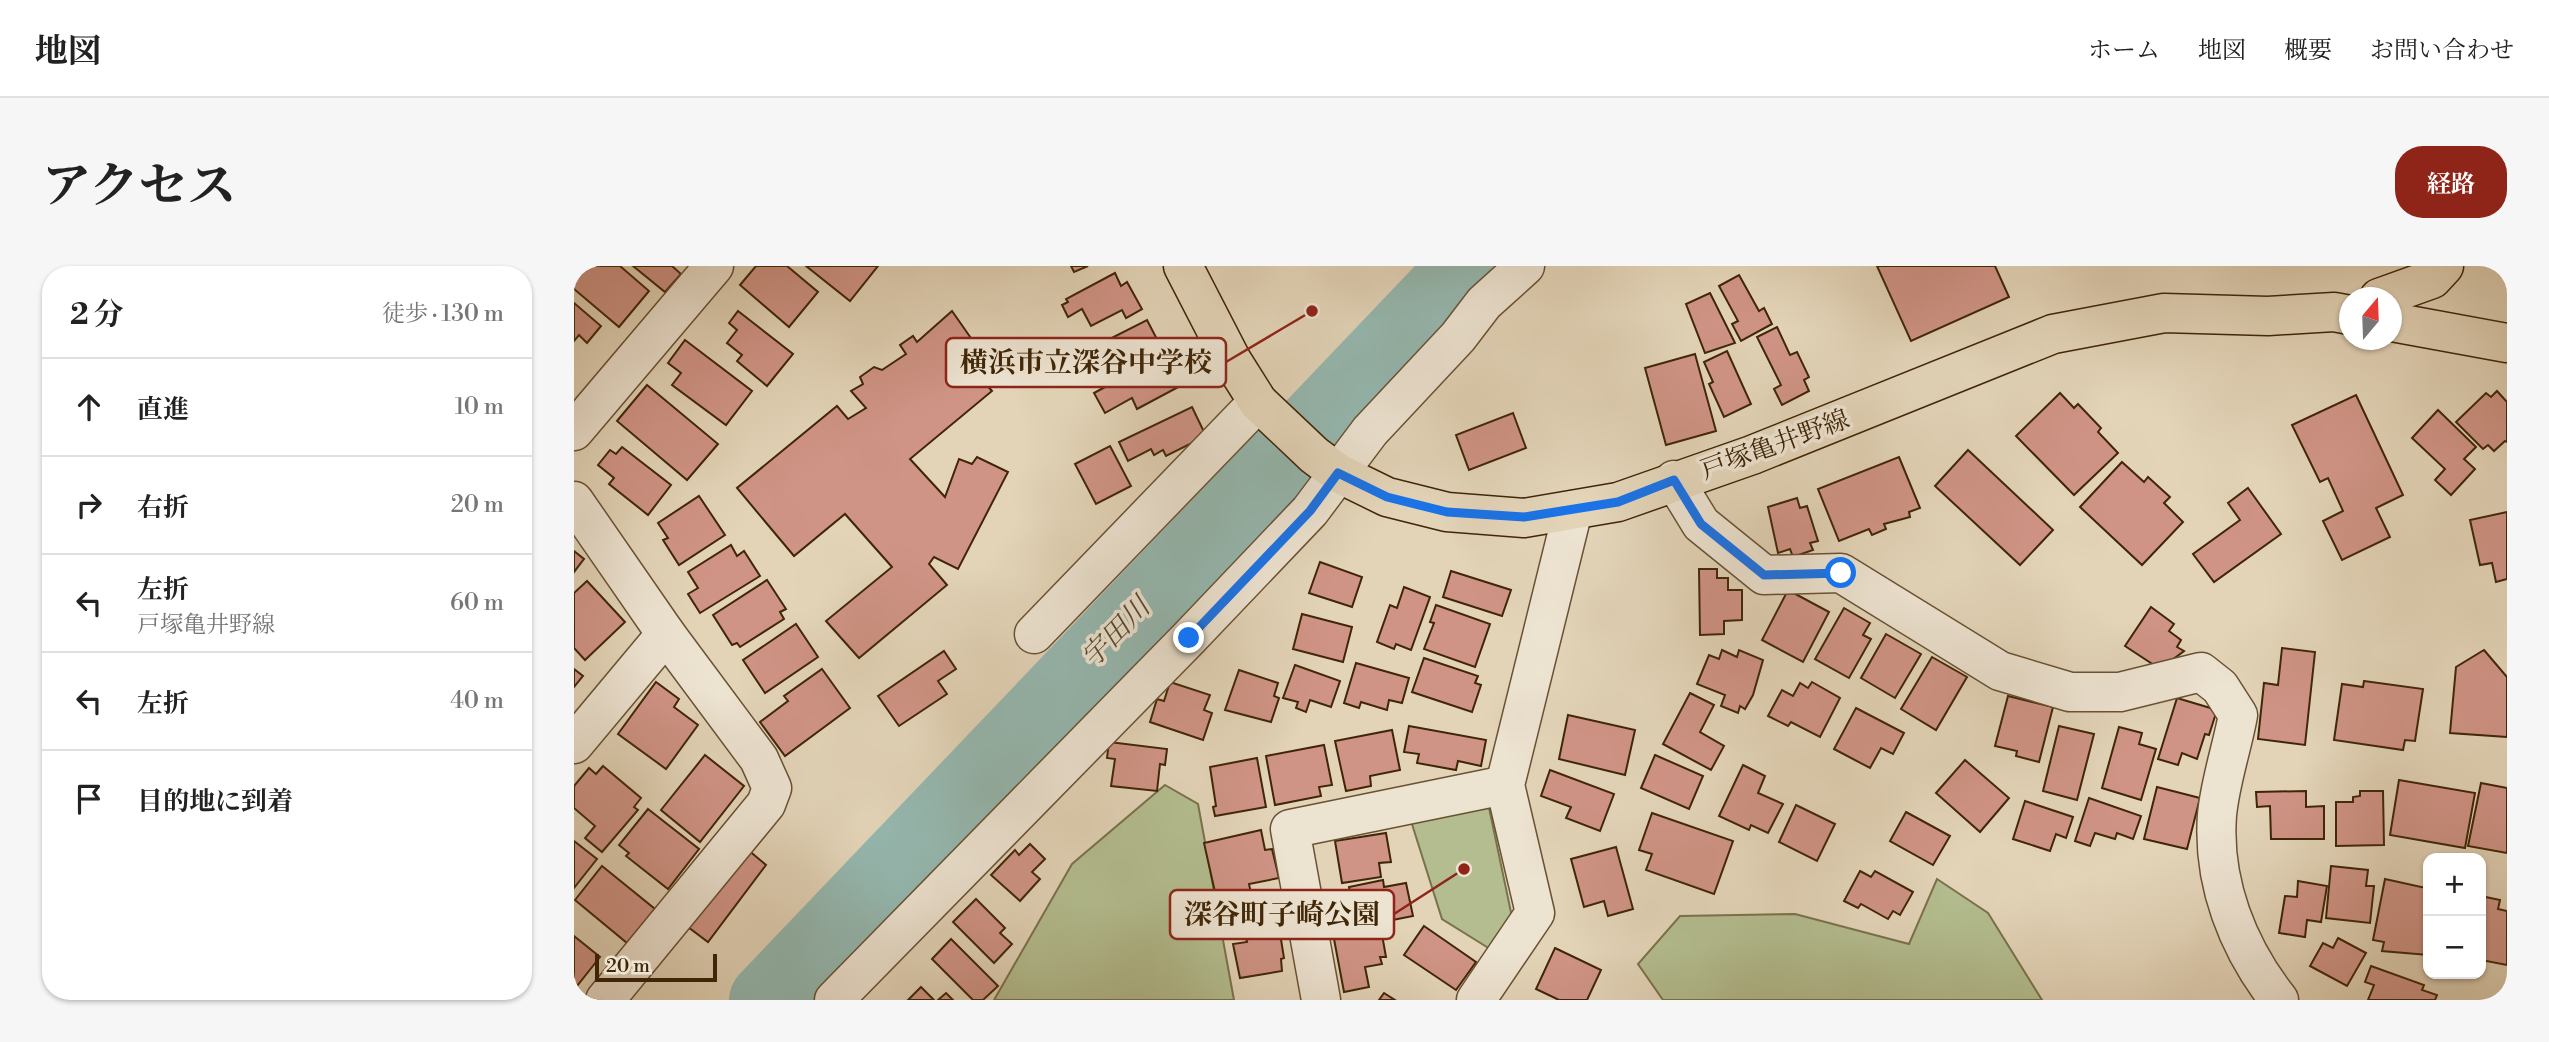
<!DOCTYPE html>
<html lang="ja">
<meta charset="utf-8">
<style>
:root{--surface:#fff;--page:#f6f6f6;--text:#222;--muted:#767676;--line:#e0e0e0;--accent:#8f2418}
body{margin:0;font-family:"Libre Bodoni","Noto Serif JP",serif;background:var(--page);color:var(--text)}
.controls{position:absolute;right:21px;bottom:21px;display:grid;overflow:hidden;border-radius:14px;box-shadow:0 2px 5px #0004}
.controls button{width:63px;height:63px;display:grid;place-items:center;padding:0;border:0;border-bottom:2px solid var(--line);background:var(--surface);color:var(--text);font:35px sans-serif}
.compass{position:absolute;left:1765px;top:21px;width:63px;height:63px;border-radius:50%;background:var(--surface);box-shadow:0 2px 5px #0004;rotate:19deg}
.scale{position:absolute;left:21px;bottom:18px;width:122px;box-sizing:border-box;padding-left:7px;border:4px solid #402607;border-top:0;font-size:19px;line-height:24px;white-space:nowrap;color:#402607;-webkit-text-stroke:5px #ede3d1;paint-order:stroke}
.stop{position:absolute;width:21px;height:21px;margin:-16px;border:5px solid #1a73e8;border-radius:50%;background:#fff}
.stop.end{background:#1a73e8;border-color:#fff;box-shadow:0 2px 7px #0008}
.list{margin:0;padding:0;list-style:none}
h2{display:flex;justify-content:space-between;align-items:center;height:91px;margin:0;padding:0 28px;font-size:30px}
h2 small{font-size:23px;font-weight:400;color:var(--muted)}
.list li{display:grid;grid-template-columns:46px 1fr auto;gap:21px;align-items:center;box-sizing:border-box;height:98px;padding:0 28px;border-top:2px solid var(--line)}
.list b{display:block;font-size:26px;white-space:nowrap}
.list p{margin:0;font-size:23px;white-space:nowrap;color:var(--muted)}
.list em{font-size:23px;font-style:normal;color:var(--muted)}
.icon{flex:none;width:38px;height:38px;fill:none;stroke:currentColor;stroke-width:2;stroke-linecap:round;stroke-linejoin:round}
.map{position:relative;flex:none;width:1933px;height:734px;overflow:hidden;border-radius:28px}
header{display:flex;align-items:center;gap:42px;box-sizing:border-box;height:98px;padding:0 35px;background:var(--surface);border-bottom:2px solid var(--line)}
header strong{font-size:33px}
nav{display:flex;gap:38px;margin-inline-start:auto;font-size:24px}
.intro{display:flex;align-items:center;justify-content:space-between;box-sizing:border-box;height:168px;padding:0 42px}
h1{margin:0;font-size:49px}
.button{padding:18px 32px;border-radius:28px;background:var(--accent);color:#fff;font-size:24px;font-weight:700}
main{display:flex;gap:42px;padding:0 42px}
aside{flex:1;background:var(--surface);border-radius:28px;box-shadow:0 2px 5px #0004}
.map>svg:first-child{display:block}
</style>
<header>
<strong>地図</strong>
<nav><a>ホーム</a><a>地図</a><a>概要</a><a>お問い合わせ</a></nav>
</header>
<div class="intro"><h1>アクセス</h1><a class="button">経路</a></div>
<main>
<aside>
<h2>2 分<small>徒歩 · 130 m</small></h2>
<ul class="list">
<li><svg class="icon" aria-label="ahead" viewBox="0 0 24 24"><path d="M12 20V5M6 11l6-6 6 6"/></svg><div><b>直進</b></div><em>10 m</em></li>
<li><svg class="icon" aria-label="right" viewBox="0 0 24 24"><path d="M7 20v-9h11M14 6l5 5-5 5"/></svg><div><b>右折</b></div><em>20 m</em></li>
<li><svg class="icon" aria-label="left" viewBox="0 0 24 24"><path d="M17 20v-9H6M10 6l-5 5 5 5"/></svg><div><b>左折</b><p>戸塚亀井野線</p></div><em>60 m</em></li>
<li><svg class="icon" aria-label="left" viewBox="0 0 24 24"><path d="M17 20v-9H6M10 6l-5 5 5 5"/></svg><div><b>左折</b></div><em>40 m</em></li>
<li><svg class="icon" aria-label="arrive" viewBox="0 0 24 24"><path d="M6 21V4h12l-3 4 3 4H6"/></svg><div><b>目的地に到着</b></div></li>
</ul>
</aside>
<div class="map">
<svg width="1933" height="734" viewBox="0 0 1933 734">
<rect width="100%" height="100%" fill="#e3d4b8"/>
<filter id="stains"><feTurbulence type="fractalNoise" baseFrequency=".00286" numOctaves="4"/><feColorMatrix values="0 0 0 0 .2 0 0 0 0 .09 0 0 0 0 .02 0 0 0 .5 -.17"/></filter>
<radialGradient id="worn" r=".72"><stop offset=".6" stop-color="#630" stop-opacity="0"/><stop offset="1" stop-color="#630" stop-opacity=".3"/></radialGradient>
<!-- green -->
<g fill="#b3bd8f" stroke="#7a724b" stroke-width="2">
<path d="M591,519L624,538L660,734H420L498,598Z"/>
<path d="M914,537L938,651L916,683L868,653L837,555Z"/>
<path d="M1363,613L1414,647L1468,734H1089L1064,698L1106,650L1221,648L1335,678Z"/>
</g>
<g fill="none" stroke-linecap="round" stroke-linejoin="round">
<!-- river -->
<path stroke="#95b8b0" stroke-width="74" d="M192,734L892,0"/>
</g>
<!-- building -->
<g fill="#d09486" stroke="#402607" stroke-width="2">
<path d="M0,0H46L75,25L45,61L0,23Z"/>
<path d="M59,0H98L107,8L91,26Z"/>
<path d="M182,0H213L244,26L215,61L166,19Z"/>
<path d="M232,0H304L276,35Z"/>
<path d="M497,0H514L500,6Z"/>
<path d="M1303,0H1421L1435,31L1337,75Z"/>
<path d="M541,7L547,20L553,16L568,43L552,52L548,44L517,60L508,43L494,51L488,39L494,36L492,33Z"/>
<path d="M1165,9L1185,45L1190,42L1198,58L1167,75L1158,58L1164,55L1145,20Z"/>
<path d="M1136,27L1161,77L1131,87L1112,38Z"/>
<path d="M0,37L27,60L13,77L5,69L0,75Z"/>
<path d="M164,45L219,88L193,120L163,95L168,89L153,77L163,64L155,57Z"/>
<path d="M378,45L399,75L393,80L402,90L394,97L418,125L336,193L371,231L385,193L398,198L403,191L434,206L384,303L360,291L355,298L373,319L285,392L252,355L318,301L271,248L220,290L163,222L263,140L274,153L292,142L277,125L289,118L286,111L300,101L308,104L332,88L326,79L339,70L343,76Z"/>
<path d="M573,54L588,83L551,101L544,88L512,104L504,89Z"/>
<path d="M1203,61L1216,89L1223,86L1235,111L1230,114L1235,125L1208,139L1200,123L1207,119L1183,71Z"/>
<path d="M111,74L178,125L152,159L98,119L107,107L94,97Z"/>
<path d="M1153,85L1177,138L1150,151L1135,118L1139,116L1130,96Z"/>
<path d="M592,88L608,119L563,143L558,132L531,147L520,127Z"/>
<path d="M1121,88L1142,165L1092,179L1071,102Z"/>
<path d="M73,119L144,178L113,214L43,155Z"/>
<path d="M1923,125L1933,136V176L1931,175L1920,185L1914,179L1909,183L1882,156L1912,127L1917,131Z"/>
<path d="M1486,127L1500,142L1504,138L1527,162L1524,166L1544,187L1500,229L1442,170Z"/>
<path d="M1782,129L1829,229L1802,242L1816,271L1768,294L1749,255L1769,245L1754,212L1746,216L1718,159Z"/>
<path d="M618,141L632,170L592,190L589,184L580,189L577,183L554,195L545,176Z"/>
<path d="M1864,144L1902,181L1890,193L1901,203L1877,229L1861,214L1871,203L1838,172Z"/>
<path d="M939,147L952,182L895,204L882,169Z"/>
<path d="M536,180L557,220L522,238L501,198Z"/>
<path d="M48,181L97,219L74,249L35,218L40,212L24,199L36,184L42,188Z"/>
<path d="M1394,184L1479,264L1446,299L1361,220Z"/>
<path d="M1325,191L1346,242L1335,246L1336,251L1310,258L1312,263L1298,269L1295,263L1265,275L1244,223Z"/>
<path d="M1548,196L1570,216L1574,211L1596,231L1590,237L1609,256L1568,299L1506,241Z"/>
<path d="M1674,222L1707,268L1640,316L1619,288L1666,254L1654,237Z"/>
<path d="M125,230L151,269L105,299L89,274L94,272L84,257Z"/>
<path d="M1223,232L1226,242L1233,240L1244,275L1236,277L1239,284L1219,291L1216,283L1204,287L1194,241Z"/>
<path d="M1933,246V313L1922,316L1918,297L1906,299L1896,254Z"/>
<path d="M157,279L163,290L170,285L186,310L126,347L114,328L124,322L114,306Z"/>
<path d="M0,285L10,293L0,306Z"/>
<path d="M746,296L788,311L778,341L735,327Z"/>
<path d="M1125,303H1143V312H1154V324H1168V354L1150,355V368L1126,369Z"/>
<path d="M877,305L937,324L928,350L869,331Z"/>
<path d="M193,314L212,343L206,346L210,353L166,381L163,377L158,379L139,349Z"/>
<path d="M13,315L51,356L11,394L0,382V327Z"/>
<path d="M830,321L856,331L837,384L822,378L820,383L803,376L816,339L823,342Z"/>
<path d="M1214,324L1255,346L1229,396L1188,374Z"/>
<path d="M862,339L916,358L901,401L850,383L860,357L856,356Z"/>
<path d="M1577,341L1600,358L1595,365L1607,374L1603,381L1610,385L1586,403L1551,380Z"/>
<path d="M1270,342L1296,357L1289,369L1297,373L1275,412L1241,393Z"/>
<path d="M728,348L778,361L769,396L719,383Z"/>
<path d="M222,358L244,391L191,427L169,394Z"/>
<path d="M1312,368L1347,388L1321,432L1287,412Z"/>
<path d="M1708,382L1741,386L1731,479L1684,473L1690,417L1704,419Z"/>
<path d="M1148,384L1163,391L1165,384L1189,394L1179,429L1171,443L1166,440L1164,447L1147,440L1151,429L1123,418L1135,389L1145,393Z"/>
<path d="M1910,384L1933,411V471L1876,467L1882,401Z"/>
<path d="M370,385L382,403L364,415L373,428L325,460L304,430Z"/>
<path d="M1358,391L1393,411L1362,464L1327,443Z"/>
<path d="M850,392L904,410L901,417L907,419L898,446L838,426Z"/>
<path d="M782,397L835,412L828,437L815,434L813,444L787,436L785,442L770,437Z"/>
<path d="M721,399L766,415L757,441L736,434L732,446L722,442L724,436L709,432Z"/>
<path d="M0,403L9,410L0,421Z"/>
<path d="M248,403L276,442L211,490L186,456L214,435L210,430Z"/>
<path d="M665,404L704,417L700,430L705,432L697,456L651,444Z"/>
<path d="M1790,415L1849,423L1841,475L1831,474L1829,484L1760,474L1768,418L1789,421Z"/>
<path d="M82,416L105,433L100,441L124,459L92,503L44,468Z"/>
<path d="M596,416L636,429L630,444L638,447L629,474L576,456L583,433L590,435Z"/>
<path d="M1238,416L1266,432L1246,471L1217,456L1214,460L1194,450L1208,424L1219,430L1226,417L1234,422Z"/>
<path d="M1116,427L1140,439L1126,466L1150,480L1137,504L1089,478Z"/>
<path d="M1434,430L1479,441L1465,496L1442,490L1443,485L1421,480Z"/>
<path d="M1603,432L1643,444L1635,469L1631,468L1623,493L1608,487L1604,499L1584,493Z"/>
<path d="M1282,442L1330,467L1319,488L1307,482L1296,502L1260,483Z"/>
<path d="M994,449L1061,464L1051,509L985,493Z"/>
<path d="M835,460L912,474L907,500L884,495L882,504L843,497L845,488L830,486Z"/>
<path d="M1485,460L1520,468L1503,534L1469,525Z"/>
<path d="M1545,461L1568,467L1565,478L1582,483L1567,534L1528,522Z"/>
<path d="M818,464L826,504L796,510L797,520L772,525L761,475Z"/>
<path d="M535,476L593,483L591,499L586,498L583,525L537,520L541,493L533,492Z"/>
<path d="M750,479L758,519L745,521L747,530L701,539L692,490Z"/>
<path d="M131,489L170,520L126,576L87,544Z"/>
<path d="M1081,489L1129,510L1115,543L1067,522Z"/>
<path d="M683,492L692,541L641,550L639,541L642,540L636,501Z"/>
<path d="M1391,494L1435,532L1406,566L1362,527Z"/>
<path d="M1169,499L1191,510L1184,527L1209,538L1194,567L1177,559L1175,564L1145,550Z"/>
<path d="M29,500L67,532L60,541L64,544L28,586L11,572L21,560L0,542V520L15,502L22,508Z"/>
<path d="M976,504L1040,528L1026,565L992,552L997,541L967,530Z"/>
<path d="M1825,514L1901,527L1891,582L1816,569Z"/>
<path d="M1907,517L1933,522V587L1894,580Z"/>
<path d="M1583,521L1626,532L1613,583L1570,573Z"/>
<path d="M1732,525V541L1750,540V573H1697L1696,540L1683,541L1682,526Z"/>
<path d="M1786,525H1809L1810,579L1762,580V536H1779V531L1786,530Z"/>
<path d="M1515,532L1567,550L1559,573L1543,567L1541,573L1521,567L1516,580L1501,575Z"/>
<path d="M1451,535L1499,551L1492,572L1482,568L1476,585L1439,573Z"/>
<path d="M1222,539L1261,558L1243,595L1205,576Z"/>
<path d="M74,543L125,583L94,623L52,590L55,587L45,579Z"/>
<path d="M1332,546L1376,570L1359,599L1316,575Z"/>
<path d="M1078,547L1159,575L1140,628L1072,604L1078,588L1065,584Z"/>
<path d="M687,564L691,584L698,583L705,612L675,618L679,637L645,644L630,577Z"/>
<path d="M812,567L817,596L805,597L807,611L768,617L761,575Z"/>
<path d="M0,575L23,593L0,622Z"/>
<path d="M456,578L471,593L458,606L466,613L446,635L417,609L441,584L445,589Z"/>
<path d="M1042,581L1059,643L1034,650L1030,635L1010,641L997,593Z"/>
<path d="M173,583L192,599L134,676L114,661Z"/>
<path d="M28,600L81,643L53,677L1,634Z"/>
<path d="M1757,600L1794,604L1792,620H1800L1796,657L1752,652Z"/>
<path d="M1286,605L1297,611L1301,605L1339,626L1326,649L1319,645L1314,653L1287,638L1284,642L1270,635Z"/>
<path d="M1811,613L1852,622L1854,689L1808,685L1810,676L1799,674Z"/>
<path d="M809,614L810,621L832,617L839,650L783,661L775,621Z"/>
<path d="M1724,615L1753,620L1747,656L1733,654L1731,671L1705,667L1711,630L1723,631Z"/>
<path d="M1907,630L1926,634L1924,643L1933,645V699L1907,694Z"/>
<path d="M402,633L431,662L426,667L438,678L420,697L379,656Z"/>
<path d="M850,660L902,696L882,724L830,689Z"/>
<path d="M705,661L710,692L707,693L708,705L666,712L659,678L673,676L671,667Z"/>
<path d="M807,663L812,691H806L808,698L791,701L795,721L770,726L760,673Z"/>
<path d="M0,670L26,691L3,720L0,717Z"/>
<path d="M1764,672L1792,687L1773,720L1736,700L1749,677L1759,682Z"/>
<path d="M377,673L424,720L409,734H399L358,693Z"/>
<path d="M981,682L1027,704L1013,734H985L962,723Z"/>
<path d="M1797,700L1850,719L1848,724L1863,729L1861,734H1794L1800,719L1791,716Z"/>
<path d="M347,721L360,734H334Z"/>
<path d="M372,727L379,734H364Z"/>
<path d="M810,727L821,734H805Z"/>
</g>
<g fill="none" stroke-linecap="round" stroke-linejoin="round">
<defs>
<g id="minor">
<path d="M0,165L140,0"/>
<path d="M1100,214L1127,258L1190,309L1267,307L1426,405L1496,426H1546L1627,406L1646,421L1664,449C1658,482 1646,516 1643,549C1638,617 1664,682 1705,734"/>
<path d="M0,235L92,368L185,493L198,522L192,538L31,734"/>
<path d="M460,368L684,136"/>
<path d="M0,478L92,368"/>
<path d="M260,734L615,372L736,245L796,165L884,71L910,37L951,0"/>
<path d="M747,734L716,563L931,519"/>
<path d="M902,734L961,647L931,519L999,244"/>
</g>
<g id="major">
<path d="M609,0L657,93L684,136L740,189L764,207L813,231L873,246L950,252L1044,236L1178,189L1479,68L1590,47L1694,50L1760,46L1776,49"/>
<path d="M1805,32L1858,13L1870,0"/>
<path d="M1818,56L1933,77"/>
</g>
</defs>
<!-- minor casing -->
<use href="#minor" stroke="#695233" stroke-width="41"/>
<!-- major casing -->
<use href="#major" stroke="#402607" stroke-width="41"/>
<!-- minor -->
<use href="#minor" stroke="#ede3d1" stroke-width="38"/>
<!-- major -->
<use href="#major" stroke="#e3d4b8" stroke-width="38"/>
</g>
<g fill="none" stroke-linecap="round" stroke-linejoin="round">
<!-- route -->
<path stroke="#1a73e8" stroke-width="9" d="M615,372L736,245L764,207L813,231L873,246L950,251L1044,236L1100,214L1127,258L1190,309L1267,307"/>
</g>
<g text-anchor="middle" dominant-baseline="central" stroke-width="7" stroke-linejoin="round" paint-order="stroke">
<!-- street labels -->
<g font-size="26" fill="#402607" stroke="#ede3d1">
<text transform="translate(1201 179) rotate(-20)">戸塚亀井野線</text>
</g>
<!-- water labels -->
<g font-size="28" font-style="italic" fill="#554a31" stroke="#ede3d1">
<text transform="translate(542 367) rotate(-46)">宇田川</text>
</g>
</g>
<!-- callouts -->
<path fill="none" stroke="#8f2418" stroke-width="2.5" d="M738 45L652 96M890 603L820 648"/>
<g fill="#8f2418" stroke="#ede3d1" stroke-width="2.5">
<circle cx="738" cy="45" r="7"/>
<circle cx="890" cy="603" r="7"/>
</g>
<g fill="#ede3d1" stroke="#8f2418" stroke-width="2.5">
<rect x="372" y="72" width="280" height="49" rx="7"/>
<rect x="596" y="624" width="224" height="49" rx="7"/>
</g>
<g font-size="28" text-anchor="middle" font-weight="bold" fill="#402607">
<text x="512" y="106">横浜市立深谷中学校</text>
<text x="708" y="658">深谷町子崎公園</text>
</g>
<rect width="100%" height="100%" filter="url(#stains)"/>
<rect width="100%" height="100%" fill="url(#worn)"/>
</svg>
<div class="controls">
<button>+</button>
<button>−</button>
</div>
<svg class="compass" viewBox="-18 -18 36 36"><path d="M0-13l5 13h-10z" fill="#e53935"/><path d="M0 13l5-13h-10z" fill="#767676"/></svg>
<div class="scale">20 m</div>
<div class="stop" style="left:1267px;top:307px"></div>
<div class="stop end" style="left:615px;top:372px"></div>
</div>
</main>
